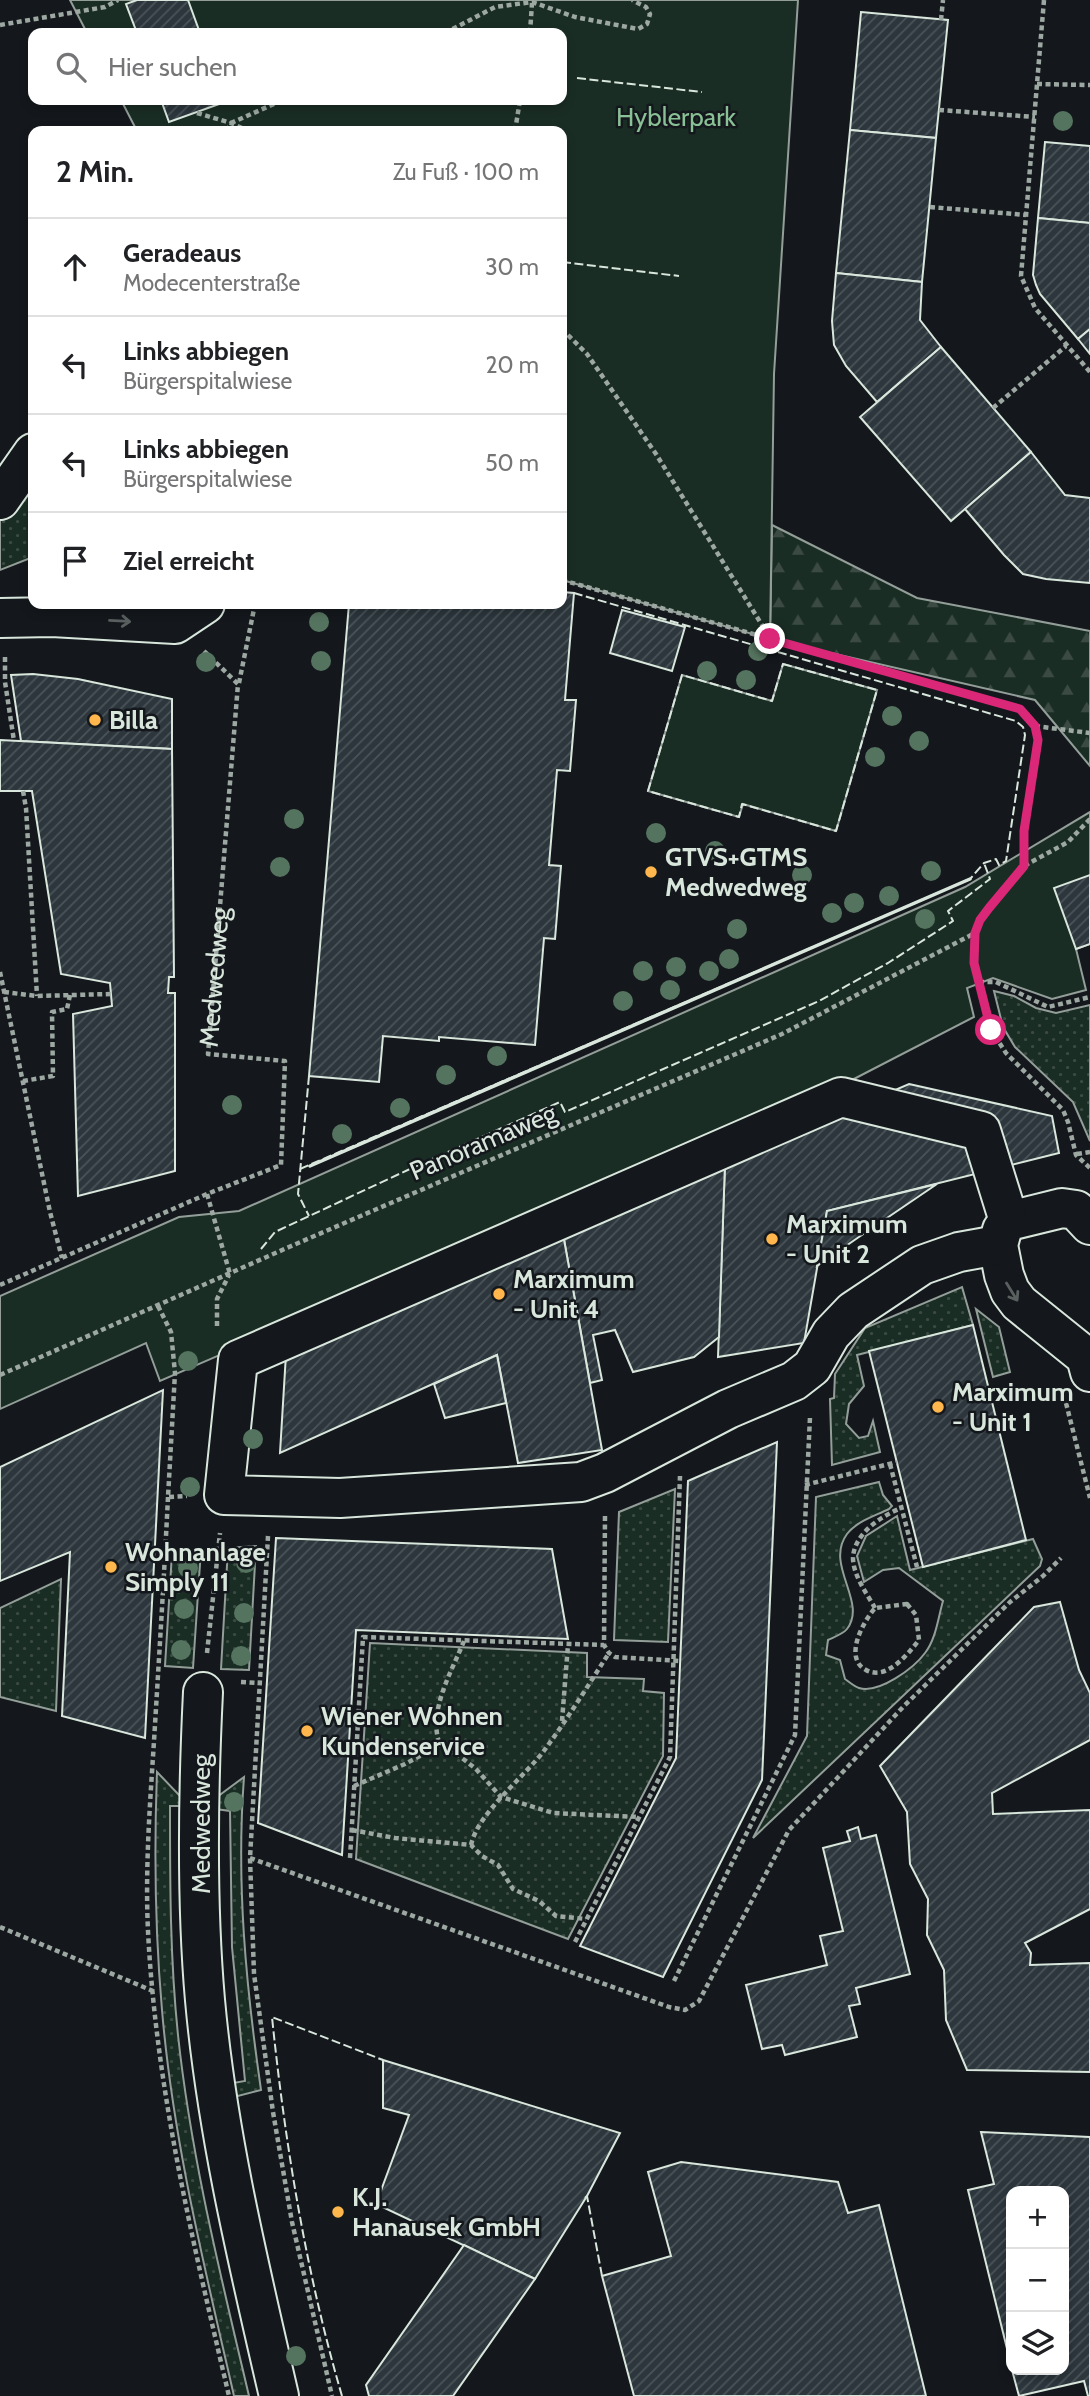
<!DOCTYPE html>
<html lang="de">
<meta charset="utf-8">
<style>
:root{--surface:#fff;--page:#f6f6f6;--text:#202124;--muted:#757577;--line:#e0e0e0}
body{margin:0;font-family:Cabin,sans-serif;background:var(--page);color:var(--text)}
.controls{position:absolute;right:21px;bottom:21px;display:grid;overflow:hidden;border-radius:14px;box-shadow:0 4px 10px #0003}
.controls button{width:63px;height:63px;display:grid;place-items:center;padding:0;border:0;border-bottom:2px solid var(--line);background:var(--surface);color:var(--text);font:35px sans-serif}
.stop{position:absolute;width:21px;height:21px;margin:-16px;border:5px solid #db2777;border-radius:50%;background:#fff}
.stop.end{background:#db2777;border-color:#fff;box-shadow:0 2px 7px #0008}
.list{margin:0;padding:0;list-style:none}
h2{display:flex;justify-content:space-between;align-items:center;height:91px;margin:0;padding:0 28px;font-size:30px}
h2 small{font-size:23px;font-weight:400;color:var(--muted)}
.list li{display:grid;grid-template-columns:46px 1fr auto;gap:21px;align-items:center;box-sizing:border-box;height:98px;padding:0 28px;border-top:2px solid var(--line)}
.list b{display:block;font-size:26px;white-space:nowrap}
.list p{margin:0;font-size:23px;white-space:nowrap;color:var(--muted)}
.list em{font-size:23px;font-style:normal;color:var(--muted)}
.icon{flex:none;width:38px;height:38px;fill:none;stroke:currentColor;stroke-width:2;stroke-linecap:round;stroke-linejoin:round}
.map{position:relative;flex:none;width:1090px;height:2396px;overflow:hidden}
.search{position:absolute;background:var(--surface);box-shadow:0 4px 10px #0003;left:28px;top:28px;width:539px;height:77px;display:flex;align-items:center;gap:18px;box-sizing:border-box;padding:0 24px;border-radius:14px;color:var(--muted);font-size:26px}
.panel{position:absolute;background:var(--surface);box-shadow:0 4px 10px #0003;left:28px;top:126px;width:539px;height:483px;border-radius:14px}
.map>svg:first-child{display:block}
</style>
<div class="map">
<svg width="1090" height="2396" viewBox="0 0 1090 2396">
<defs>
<pattern id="grass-dots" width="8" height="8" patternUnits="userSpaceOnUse" patternTransform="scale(1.75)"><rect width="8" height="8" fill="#1a2d24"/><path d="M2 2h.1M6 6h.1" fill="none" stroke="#3b4b43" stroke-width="1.8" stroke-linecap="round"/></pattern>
<pattern id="forest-firs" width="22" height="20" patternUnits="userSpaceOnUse" patternTransform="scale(1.75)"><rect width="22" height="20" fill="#1a2d24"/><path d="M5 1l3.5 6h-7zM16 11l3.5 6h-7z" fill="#3b4b43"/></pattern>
<pattern id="building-hatch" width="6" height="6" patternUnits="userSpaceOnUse" patternTransform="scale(1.75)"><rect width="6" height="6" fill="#2c363c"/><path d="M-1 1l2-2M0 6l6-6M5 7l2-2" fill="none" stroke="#4a5358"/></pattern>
</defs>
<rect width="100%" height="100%" fill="#14181c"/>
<!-- grass -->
<g fill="url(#grass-dots)" stroke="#939e99" stroke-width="2">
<path d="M33,468V557L0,570V508Z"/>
<path d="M994,991L1014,996L1036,1008L1056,1013L1090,1005V1141L1073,1102L1015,1047L1003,1027Z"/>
<path d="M962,1287L973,1325L857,1355L864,1386L849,1404L846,1424L859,1438L868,1436L873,1421L880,1452L832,1465L830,1399L834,1398L835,1374L865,1328Z"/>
<path d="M976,1309L999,1327L1010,1372L993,1377Z"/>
<path d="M879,1482L883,1495L892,1506L889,1509C875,1516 857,1521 847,1534C824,1565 868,1602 847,1629C843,1634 834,1637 828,1640L826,1655L840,1660L845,1679C849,1682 855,1687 859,1688C879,1694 914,1668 925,1653C936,1639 938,1618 943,1601L899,1568L883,1570L864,1582L857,1556L866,1536L897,1516L910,1570L1033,1539L1042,1559L1040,1566L753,1838L807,1736L816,1497Z"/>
<path d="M675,1489L668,1642L614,1640L619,1512Z"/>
<path d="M256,1546L249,1670L221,1669L228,1548Z"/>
<path d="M201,1549L193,1668L165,1666L172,1553Z"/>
<path d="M61,1579L56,1711L0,1697V1608Z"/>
<path d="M370,1643L587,1653V1677L644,1679L643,1691L664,1693L663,1756L568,1939L356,1859Z"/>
<path d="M157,1772L181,1797L180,1806H170C170,1883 170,1959 178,2035C191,2157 221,2277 249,2396H234C205,2269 173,2141 162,2010C155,1931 154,1852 157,1772Z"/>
<path d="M244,1777C236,1883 246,1986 261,2090L238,2096L233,2092V2083L245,2081L232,1947L230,1811L215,1809L217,1797Z"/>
</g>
<!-- forest -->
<path fill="url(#forest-firs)" stroke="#939e99" stroke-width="2" d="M772,525L917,598L1090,631V766L1035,700L770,639Z"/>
<!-- park -->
<g fill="#1a2d24" stroke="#939e99" stroke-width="2">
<path d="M70,0H798L774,374L770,639L562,580V131H137L121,100H562V33H87Z"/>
<path d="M783,664L877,690L836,831L743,804L739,817L648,791L682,675L772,701Z"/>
<path d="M1090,812V944L1076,949L1086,990L1052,999L993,978L967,988L974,1017L850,1081L160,1381L146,1343L0,1409V1296L179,1217L239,1211L965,887Z"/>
</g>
<!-- building -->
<g fill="url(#building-hatch)" stroke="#d8e6dc" stroke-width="2">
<path d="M137,0H188L200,33H137L126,4Z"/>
<path d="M861,12L948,20L936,138L850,130Z"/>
<path d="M161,100H224L225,102L169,122Z"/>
<path d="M850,130L936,138L922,282L836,273Z"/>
<path d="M1045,142L1090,146V223L1038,218Z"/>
<path d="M1038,218L1090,223V329L1078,339L1040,294L1036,285L1033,275Z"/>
<path d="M836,273L922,282L920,320L941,347L877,402L846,366L834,345L832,321Z"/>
<path d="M1090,329V354L1078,339Z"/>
<path d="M941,347L1031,452L951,521L860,417Z"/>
<path d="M1031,452L1065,495L1090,498V583L1046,579L1023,574L1004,555L965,509Z"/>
<path d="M562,592L574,593L565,700H576L570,771L557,770L549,865L561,866L555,939L544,938L535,1045L439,1037V1041L383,1036L379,1082L309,1076L349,604H562Z"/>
<path d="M622,610L685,627L672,671L610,653Z"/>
<path d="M33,674L78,679L172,699V749L21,741L11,675Z"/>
<path d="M0,740L172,749L174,977H169L168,993H175V1171L78,1196L73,1014L112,1006L110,983L61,974L32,791H0Z"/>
<path d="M1090,875V944L1076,949L1054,888Z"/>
<path d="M909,1084L1052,1116L1059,1153L827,1211L804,1343L718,1357L725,1163Z"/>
<path d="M725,1163L719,1337L694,1357L633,1372L615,1330L593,1335L602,1380L590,1383L563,1234Z"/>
<path d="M937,1184L856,1239L817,1266L827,1211Z"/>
<path d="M563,1234L602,1450L518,1463L497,1355L280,1453L286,1354Z"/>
<path d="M973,1325L1026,1540L923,1567L869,1351Z"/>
<path d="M497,1355L506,1403L445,1418L434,1384Z"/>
<path d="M163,1390L145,1738L62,1716L70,1552L0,1581V1467Z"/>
<path d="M777,1442L762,1780L663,1977L580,1946L676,1758L688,1481Z"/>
<path d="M276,1538L552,1549L568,1639L356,1630L342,1855L258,1823Z"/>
<path d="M1060,1602L1079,1670L1090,1693V1740L992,1793L993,1814L1090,1810V1909L1025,1943L1031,1953L1030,1965L1090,1963V2072L967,2070L946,2020L944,1970L927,1935L928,1899L910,1864L907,1812L880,1766L1034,1607Z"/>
<path d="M858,1827L861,1839L876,1835L910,1974L856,1988L860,2004L849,2006L857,2037L785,2055L782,2045L762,2049L746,1985L827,1965L820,1936L843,1931L823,1848L850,1841L847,1831Z"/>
<path d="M383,2060L620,2133L587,2196L535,2279L376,2204L409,2115L383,2108Z"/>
<path d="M981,2132L1090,2137V2396H1088L1084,2381L1019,2396L1012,2370H1064V2191H1011V2365L968,2190L994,2184Z"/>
<path d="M681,2162L838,2182L848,2213L879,2205L926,2396H634L602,2276L671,2256L648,2172Z"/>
<path d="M464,2245L535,2279L453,2396H369L366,2385Z"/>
</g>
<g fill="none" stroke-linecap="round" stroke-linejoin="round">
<defs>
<g id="minor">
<path d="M0,500L33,453"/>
<path d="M0,618L52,617L175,624L205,604"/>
<path d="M1090,1225L1076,1210L1062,1208L1009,1221L1002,1230L998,1245L1004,1275L1010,1291L1019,1303L1086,1357L1090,1372"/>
<path d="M998,1245L959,1252L922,1265L853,1311L831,1334L812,1367L794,1381L728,1409L605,1473L581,1482L340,1498L224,1495L238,1360L841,1097L981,1131L1009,1221"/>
<path d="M203,1692C198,1794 196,1898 205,2000C217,2134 249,2266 279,2396"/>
</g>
</defs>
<!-- minor casing -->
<use href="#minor" stroke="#d8e6dc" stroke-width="42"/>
<!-- path -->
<g stroke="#9da8a2" stroke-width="4.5" stroke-dasharray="5 3.5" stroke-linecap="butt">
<path d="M1044,0L1021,276L1035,308L1090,372"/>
<path d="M941,20L943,0"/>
<path d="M0,25L105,7L118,0"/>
<path d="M445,33L495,7L532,2L575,17L638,29L647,24L650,14L646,7L632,0"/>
<path d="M530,33L532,3"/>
<path d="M1037,84L1090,85"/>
<path d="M939,110L1035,117"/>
<path d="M197,113L231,123L248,131"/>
<path d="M227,131L231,123L283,100"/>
<path d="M515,131L520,100"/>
<path d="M930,207L1026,215"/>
<path d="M562,329L587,354L656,454L770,638"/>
<path d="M993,408L1066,346"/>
<path d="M562,580L1019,709L1035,726L1038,740L1024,831V866"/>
<path d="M5,657V682L14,741"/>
<path d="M239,683L255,604"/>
<path d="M1035,726L1090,733"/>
<path d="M23,791L26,808L37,996"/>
<path d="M1090,819L1068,842L1024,866L980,920L973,947L974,963L991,1030L1006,1053L1063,1110L1068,1122L1076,1155L1090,1168"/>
<path d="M0,972L50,1212L62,1258"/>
<path d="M979,982H996L1048,1007L1090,997"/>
<path d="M4,992L37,996L111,994"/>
<path d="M23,1081L53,1076L52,1012L67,1009L70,995"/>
<path d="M1077,1154L1090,1152"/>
<path d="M207,1194L230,1274"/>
<path id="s1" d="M0,1285L207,1194L281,1165L285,1061L208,1054L238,684L204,651"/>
<path d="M158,1306L171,1332L175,1373L168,1497L187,1496"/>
<path d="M217,1326V1299L229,1275"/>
<path d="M0,1375L289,1247L782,1034L975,933"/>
<path d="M1066,1403L1090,1498"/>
<path d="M890,1464L917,1567"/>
<path d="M805,1485L897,1462"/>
<path d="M168,1497C164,1578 159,1659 154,1741C150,1804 145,1868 148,1931C156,2089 193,2243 229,2396"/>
<path d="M605,1516L604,1645L609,1653L615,1657L680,1661"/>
<path d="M268,1536L250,1858L254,1974L273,2112L292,2222L332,2396"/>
<path d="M907,1604L916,1615L919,1640C911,1650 900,1664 887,1670C881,1673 873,1674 866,1670C843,1658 863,1622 875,1608Z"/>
<path d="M875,1608C867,1594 853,1575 853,1558C854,1533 882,1516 901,1508"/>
<path d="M464,1641C452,1671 427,1712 440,1745L452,1750L476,1769L501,1797L553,1813L639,1817"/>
<path d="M207,1653L220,1533"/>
<path d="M241,1682L258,1683"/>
<path d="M562,1721L568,1645"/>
<path d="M354,1786L405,1764L440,1745"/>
<path d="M352,1830L395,1838L471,1845L482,1856L498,1865L513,1889L539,1901L556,1916L586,1919"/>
<path d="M471,1845C478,1812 526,1776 546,1748C568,1718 589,1684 609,1653"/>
<path d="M250,1858L669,2007L685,2010L699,2001L789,1830L903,1707L1010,1602L1043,1576L1061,1558"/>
<path d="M350,1858L363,1637L604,1645"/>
<path d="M0,1927L153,1991"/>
<path d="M575,1942L670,1757L680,1476"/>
<path d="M674,1981L795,1735L810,1417"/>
</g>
<!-- minor -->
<use href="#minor" stroke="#14181c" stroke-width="38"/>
<!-- fence -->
<g stroke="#d8e6dc" stroke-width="2" stroke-dasharray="9 3.5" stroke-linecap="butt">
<path d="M577,78L702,92"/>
<path d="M562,262L679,276"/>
<path d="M783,664L877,690L836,831L742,804L739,817L648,791L682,675L772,701Z"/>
<path d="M309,1076L298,1194L309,1216"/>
<path d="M300,1169L970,879L984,863L996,859L999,865L1006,861L1025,735L1023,727L1016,721L574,593"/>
<path d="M261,1249L275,1232L412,1168L560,1102L565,1112L819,1001L888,963L953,921L948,911L990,879L984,863"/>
<path d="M585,2198L587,2196L602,2276"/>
<path d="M342,2396C306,2273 285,2144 272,2017L383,2060"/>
</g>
<!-- wall -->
<path stroke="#d8e6dc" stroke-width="3.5" d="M310,1166L970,879"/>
</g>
<!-- trees -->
<g fill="#55745f">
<circle cx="1063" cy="121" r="10"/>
<circle cx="319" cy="622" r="10"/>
<circle cx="758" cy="651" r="10"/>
<circle cx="321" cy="661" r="10"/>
<circle cx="206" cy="662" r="10"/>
<circle cx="707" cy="671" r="10"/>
<circle cx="746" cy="680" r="10"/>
<circle cx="892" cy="716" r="10"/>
<circle cx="919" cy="741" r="10"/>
<circle cx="875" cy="757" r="10"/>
<circle cx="294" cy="819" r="10"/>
<circle cx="656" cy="833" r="10"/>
<circle cx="715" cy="851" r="10"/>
<circle cx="280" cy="867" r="10"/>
<circle cx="931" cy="871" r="10"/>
<circle cx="802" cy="875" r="10"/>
<circle cx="889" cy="896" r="10"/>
<circle cx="854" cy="903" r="10"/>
<circle cx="832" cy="913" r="10"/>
<circle cx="925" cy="919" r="10"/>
<circle cx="737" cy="929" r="10"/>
<circle cx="729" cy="959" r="10"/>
<circle cx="676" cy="967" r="10"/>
<circle cx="643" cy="971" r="10"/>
<circle cx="709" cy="971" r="10"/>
<circle cx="670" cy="990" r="10"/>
<circle cx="623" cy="1001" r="10"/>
<circle cx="497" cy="1056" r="10"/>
<circle cx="446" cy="1075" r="10"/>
<circle cx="232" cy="1105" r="10"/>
<circle cx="400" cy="1108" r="10"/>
<circle cx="342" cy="1134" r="10"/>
<circle cx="188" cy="1361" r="10"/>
<circle cx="253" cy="1439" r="10"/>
<circle cx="190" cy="1487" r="10"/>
<circle cx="246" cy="1563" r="10"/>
<circle cx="188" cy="1568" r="10"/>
<circle cx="184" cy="1609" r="10"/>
<circle cx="244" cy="1613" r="10"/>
<circle cx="181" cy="1650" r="10"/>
<circle cx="241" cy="1656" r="10"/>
<circle cx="234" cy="1802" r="10"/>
<circle cx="296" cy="2356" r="10"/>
</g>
<!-- one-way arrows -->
<defs><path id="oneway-shaft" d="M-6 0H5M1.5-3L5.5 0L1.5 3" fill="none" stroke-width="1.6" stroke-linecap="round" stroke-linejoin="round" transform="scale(1.75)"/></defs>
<g stroke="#59605f">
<use href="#oneway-shaft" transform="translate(120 621) rotate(3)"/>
<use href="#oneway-shaft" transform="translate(1012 1292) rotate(58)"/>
</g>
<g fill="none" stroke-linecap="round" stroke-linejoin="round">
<!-- route -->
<path stroke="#db2777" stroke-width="9" d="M770,639L1020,709L1035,726L1038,740L1024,831V866L989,908L980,920L975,933L974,963L991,1030"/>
</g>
<!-- markers -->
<g fill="#ffb74d" stroke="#14181c" stroke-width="2.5">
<circle cx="95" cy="720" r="7"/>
<circle cx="651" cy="872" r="7"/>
<circle cx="772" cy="1239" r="7"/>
<circle cx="499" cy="1294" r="7"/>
<circle cx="938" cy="1407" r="7"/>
<circle cx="111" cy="1567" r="7"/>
<circle cx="307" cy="1731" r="7"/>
<circle cx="338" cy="2212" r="7"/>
</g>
<g text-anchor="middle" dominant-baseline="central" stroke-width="5" stroke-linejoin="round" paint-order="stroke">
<!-- park labels -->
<g font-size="26" fill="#8ac095" stroke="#14181c">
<text x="676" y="117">Hyblerpark</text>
</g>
<!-- poi labels -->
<g font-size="26" font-weight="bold" fill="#d8e6dc" stroke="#14181c" text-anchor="start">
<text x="109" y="720">Billa</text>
<text x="665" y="857">GTVS+GTMS<tspan x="665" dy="30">Medwedweg</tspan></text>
<text x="786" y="1224">Marximum<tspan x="786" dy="30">- Unit 2</tspan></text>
<text x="513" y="1279">Marximum<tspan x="513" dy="30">- Unit 4</tspan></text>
<text x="952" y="1392">Marximum<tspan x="952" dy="30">- Unit 1</tspan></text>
<text x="125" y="1552">Wohnanlage<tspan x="125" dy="30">Simply 11</tspan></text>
<text x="321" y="1716">Wiener Wohnen<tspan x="321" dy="30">Kundenservice</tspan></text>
<text x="352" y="2197">K.J.<tspan x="352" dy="30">Hanausek GmbH</tspan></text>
</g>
<!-- street labels -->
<g font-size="26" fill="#d8e6dc" stroke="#14181c">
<text stroke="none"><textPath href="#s1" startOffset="564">Medwedweg</textPath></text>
<text transform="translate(483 1142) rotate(-23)">Panoramaweg</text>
<text transform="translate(201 1824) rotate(-90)">Medwedweg</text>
</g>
</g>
</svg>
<div class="controls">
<button>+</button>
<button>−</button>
<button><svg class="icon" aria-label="layers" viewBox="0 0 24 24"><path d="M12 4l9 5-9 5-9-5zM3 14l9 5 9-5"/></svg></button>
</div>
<div class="stop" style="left:991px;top:1030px"></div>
<div class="stop end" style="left:770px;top:639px"></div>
<div class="search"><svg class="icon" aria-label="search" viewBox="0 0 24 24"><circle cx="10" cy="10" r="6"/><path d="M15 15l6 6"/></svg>Hier suchen</div>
<section class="panel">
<h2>2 Min.<small>Zu Fuß · 100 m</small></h2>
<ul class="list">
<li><svg class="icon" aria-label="ahead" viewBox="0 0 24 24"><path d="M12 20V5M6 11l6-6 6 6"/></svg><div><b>Geradeaus</b><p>Modecenterstraße</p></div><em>30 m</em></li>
<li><svg class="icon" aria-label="left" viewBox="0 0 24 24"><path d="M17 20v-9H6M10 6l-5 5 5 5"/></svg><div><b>Links abbiegen</b><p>Bürgerspitalwiese</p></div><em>20 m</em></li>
<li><svg class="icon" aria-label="left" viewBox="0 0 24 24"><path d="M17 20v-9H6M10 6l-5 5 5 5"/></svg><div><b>Links abbiegen</b><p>Bürgerspitalwiese</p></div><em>50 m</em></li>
<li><svg class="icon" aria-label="arrive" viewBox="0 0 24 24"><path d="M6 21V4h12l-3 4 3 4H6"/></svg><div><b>Ziel erreicht</b></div></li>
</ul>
</section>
</div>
